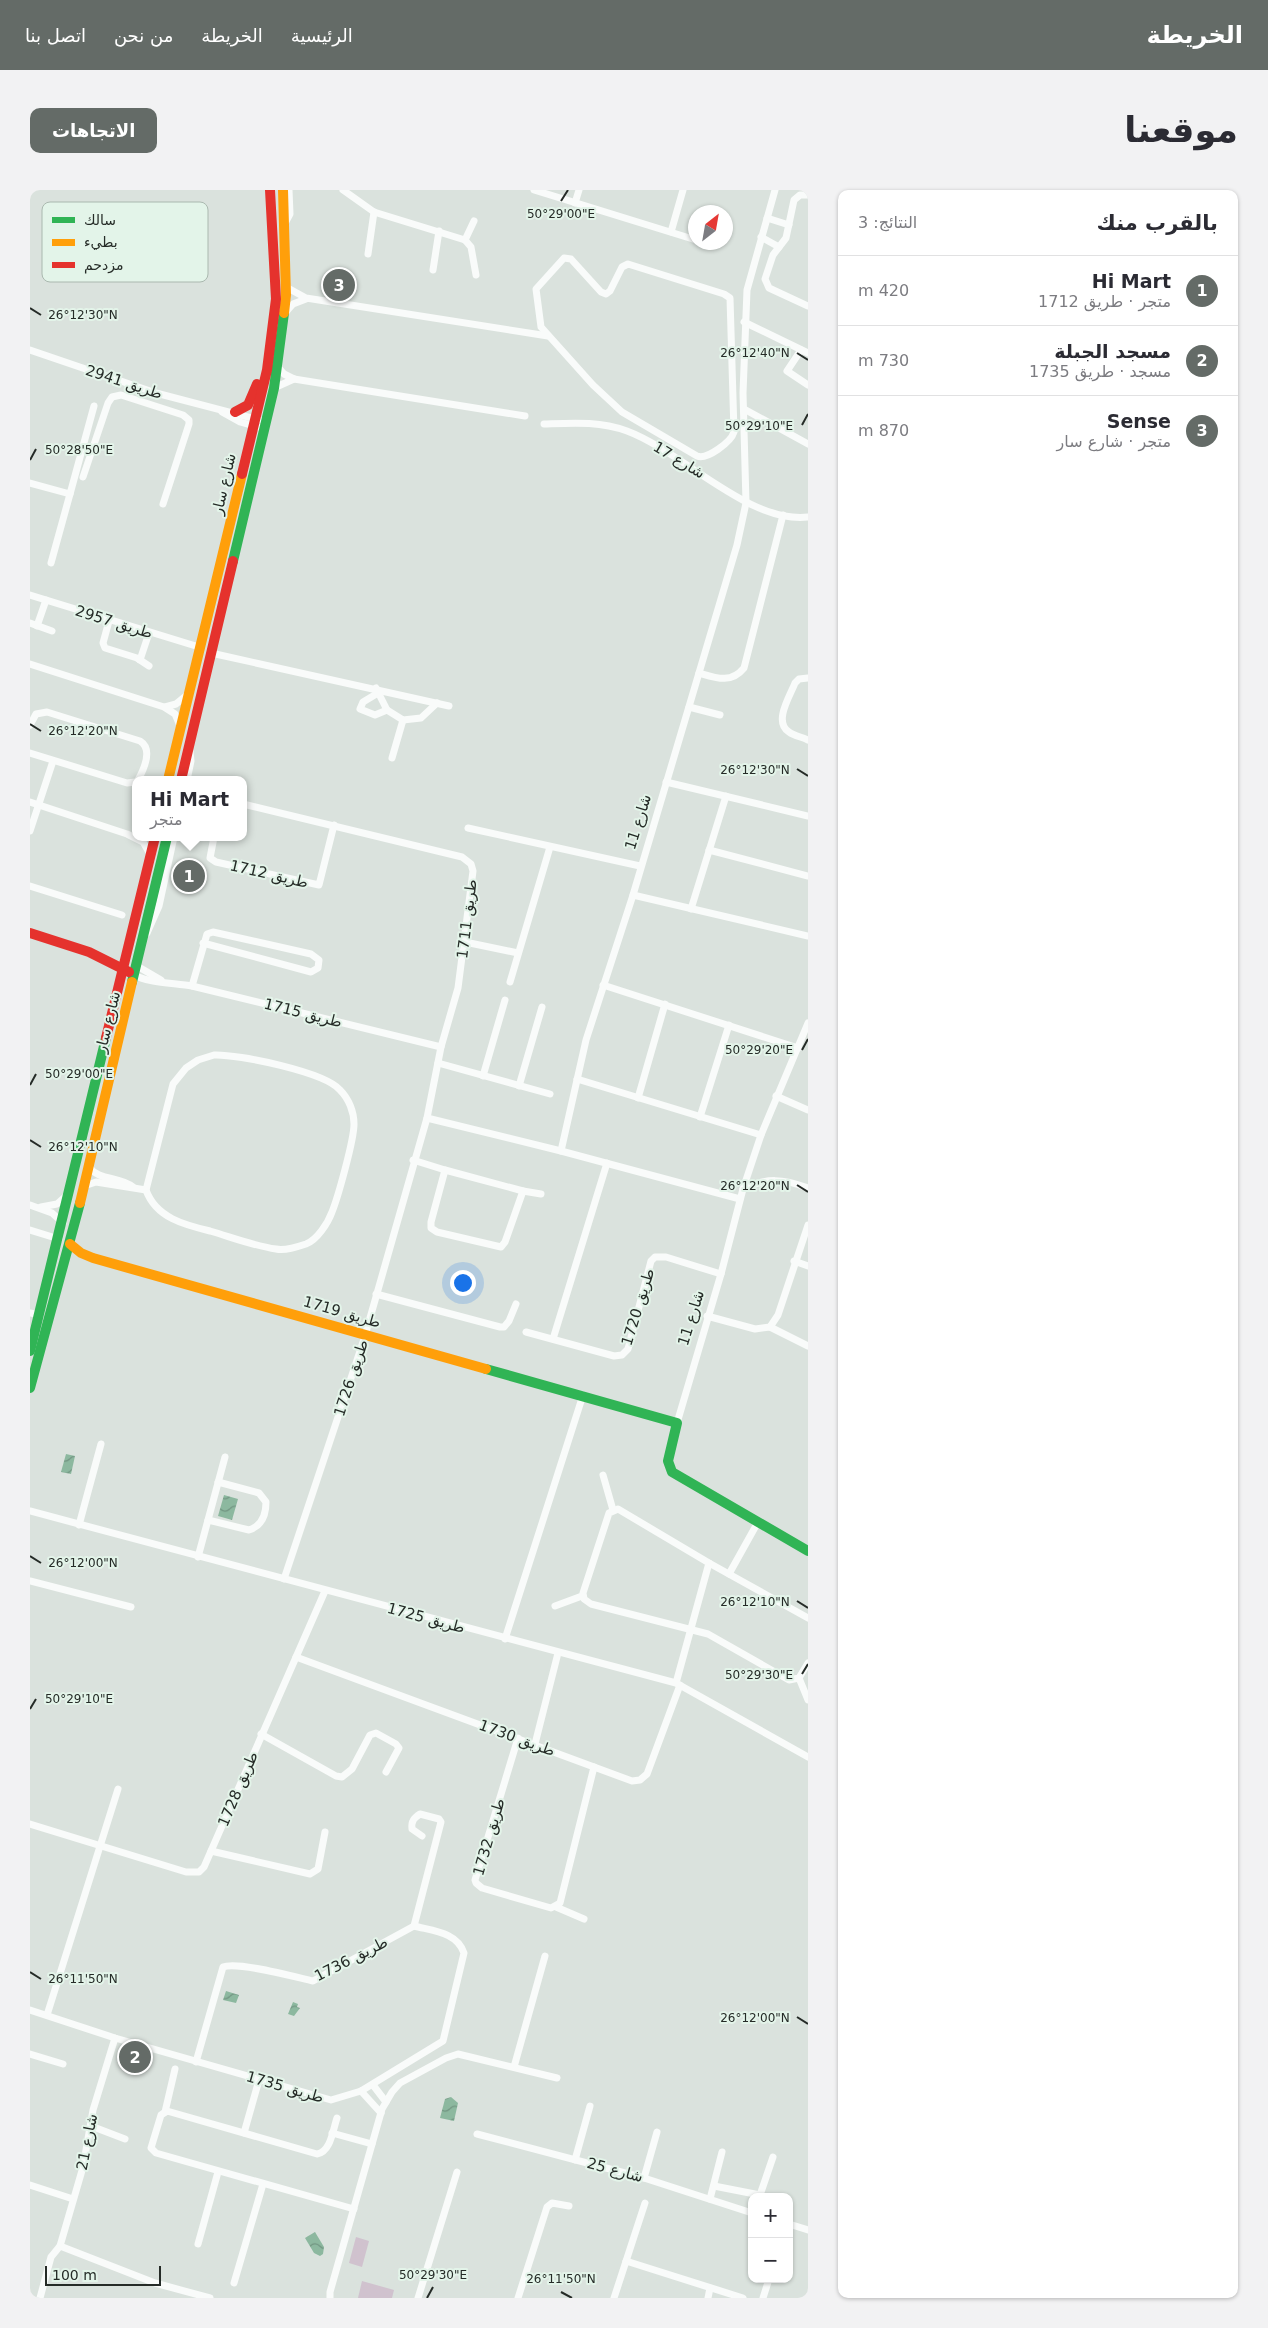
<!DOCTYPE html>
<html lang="ar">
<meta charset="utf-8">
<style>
:root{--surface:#fff;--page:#f2f2f3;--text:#2b2b33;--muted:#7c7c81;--line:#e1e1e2;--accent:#646b67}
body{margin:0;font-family:"DejaVu Sans","Noto Sans Arabic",sans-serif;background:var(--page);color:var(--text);direction:rtl}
.controls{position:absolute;right:15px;bottom:15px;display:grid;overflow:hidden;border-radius:10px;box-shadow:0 1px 4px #0004}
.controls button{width:45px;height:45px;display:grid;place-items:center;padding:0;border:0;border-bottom:1px solid var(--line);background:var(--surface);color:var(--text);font:25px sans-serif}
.compass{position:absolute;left:658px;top:15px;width:45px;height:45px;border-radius:50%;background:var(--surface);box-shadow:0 1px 4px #0004;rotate:31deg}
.scale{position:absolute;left:15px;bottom:12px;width:116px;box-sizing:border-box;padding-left:5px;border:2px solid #252b27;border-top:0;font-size:14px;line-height:18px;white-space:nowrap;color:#252b27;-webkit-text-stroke:4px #e3f4e9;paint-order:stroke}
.you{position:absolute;left:432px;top:1092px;width:18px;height:18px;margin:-12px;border:4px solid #fff;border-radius:50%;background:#1a73e8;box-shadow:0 0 0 8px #1a73e833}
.badge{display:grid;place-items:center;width:32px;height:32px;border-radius:50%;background:var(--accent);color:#fff;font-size:16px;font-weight:700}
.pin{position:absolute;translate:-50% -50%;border:2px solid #fff;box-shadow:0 1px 5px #0006}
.popup{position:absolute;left:102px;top:586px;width:115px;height:65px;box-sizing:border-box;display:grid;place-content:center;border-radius:10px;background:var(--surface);filter:drop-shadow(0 1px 4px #0005);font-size:16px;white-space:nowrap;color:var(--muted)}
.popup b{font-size:19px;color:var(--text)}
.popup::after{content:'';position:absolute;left:50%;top:100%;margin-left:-10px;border:10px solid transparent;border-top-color:var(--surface)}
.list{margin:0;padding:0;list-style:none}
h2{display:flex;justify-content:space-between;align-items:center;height:65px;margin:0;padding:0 20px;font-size:21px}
h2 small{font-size:16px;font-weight:400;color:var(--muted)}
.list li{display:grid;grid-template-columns:32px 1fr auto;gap:15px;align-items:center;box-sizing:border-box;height:70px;padding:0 20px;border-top:1px solid var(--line)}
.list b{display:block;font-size:19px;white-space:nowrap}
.list p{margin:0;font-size:16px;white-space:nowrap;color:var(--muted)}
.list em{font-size:16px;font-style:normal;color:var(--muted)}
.map{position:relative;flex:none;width:778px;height:2108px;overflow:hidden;direction:ltr;border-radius:10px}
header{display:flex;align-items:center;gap:30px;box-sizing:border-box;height:70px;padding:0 25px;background:var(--accent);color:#fff}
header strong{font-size:24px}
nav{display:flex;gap:28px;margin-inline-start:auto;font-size:18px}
.intro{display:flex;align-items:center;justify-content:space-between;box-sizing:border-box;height:120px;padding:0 30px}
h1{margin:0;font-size:35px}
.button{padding:12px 22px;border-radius:10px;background:var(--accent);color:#fff;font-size:18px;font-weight:700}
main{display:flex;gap:30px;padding:0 30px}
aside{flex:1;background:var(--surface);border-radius:10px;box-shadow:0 1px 4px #0004}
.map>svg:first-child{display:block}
</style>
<header>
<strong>الخريطة</strong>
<nav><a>الرئيسية</a><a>الخريطة</a><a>من نحن</a><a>اتصل بنا</a></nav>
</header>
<div class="intro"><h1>موقعنا</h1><a class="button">الاتجاهات</a></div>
<main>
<aside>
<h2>بالقرب منك<small>النتائج: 3</small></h2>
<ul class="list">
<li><span class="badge">1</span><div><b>Hi Mart</b><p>متجر · طريق 1712</p></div><em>420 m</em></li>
<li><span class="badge">2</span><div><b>مسجد الجبلة</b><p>مسجد · طريق 1735</p></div><em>730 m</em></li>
<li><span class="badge">3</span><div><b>Sense</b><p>متجر · شارع سار</p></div><em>870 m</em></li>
</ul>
</aside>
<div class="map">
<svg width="778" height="2108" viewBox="0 0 778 2108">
<defs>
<pattern id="water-waves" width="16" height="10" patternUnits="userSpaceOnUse" patternTransform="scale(1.25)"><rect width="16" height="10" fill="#8cb89f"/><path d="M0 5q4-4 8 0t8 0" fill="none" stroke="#729682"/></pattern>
</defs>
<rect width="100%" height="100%" fill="#dae2dd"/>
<!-- pitch -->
<g fill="#d0c2ce">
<path d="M326,2047L339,2051L332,2077L319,2073Z"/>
<path d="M332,2091L364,2100L362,2108H328Z"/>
</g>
<!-- water -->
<g fill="url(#water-waves)">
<path d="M36,1264L45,1266L41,1284L31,1282Z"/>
<path d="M194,1305L208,1309L202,1330L188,1326Z"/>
<path d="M196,1801L209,1805L206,1813L193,1810Z"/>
<path d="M263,1812L268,1814L267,1817L270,1818L264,1826L258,1824Z"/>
<path d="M421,1907L428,1913L424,1931L410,1928L415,1909Z"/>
<path d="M285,2042L294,2057L293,2064L290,2066L284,2063L275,2048Z"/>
</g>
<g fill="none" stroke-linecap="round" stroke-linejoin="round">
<!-- street -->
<g stroke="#f9fbfa" stroke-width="7">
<path d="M313,0L344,22L435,50L441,57L446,85"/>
<path d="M504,0L666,50"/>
<path d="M778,5H770L764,10L756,48L743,65L735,89L739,98L778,116"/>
<path d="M545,13L549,0"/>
<path d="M737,28L759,35"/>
<path d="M254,35L260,24L259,0"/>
<path d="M641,42L653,0"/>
<path d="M731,47L749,57"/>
<path d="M435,50L444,31"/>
<path d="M338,64L344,22"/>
<path d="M534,68L541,69L571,102L576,104L580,101L592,77L598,74L694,104L700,108L704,242C701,252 677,270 667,266L592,222L563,195L511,137L506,99Z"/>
<path d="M403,80L409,41"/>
<path d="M256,97L276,108L518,146"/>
<path d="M255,123L263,114L276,109"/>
<path d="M714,132L778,163"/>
<path d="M0,160L126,203L229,230"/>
<path d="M771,160L757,181L778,195"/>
<path d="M248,177L254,184L264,189L495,226"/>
<path d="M244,198L264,189"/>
<path d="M714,219L778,254"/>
<path d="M192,222L210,232L228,237"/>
<path d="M514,234C543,233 569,231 597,241C653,262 719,334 778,327"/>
<path d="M53,287L78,213L82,207L91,205L153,225L159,230V234L133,314"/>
<path d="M0,293L40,304L64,216"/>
<path d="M21,373L40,304"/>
<path d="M0,405L169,457"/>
<path d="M79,431L73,453L75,458L107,468L119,476"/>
<path d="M0,433L22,441"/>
<path d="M7,436L16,410"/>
<path d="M181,463L419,516"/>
<path d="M110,470L119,443"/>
<path d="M0,474L134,517L145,524L150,536"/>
<path d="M669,483C686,488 701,494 714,478L753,325"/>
<path d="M778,488L769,489L765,493C760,506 743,532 759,542C764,546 772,547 778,550"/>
<path d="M346,498L357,520L373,530L391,528L407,513"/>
<path d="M348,503L333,512L330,519L345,525L357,520"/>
<path d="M135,517L146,514L157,505"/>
<path d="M659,517L690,525"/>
<path d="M0,535L6,524L17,522L110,551C123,559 114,579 108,590"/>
<path d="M0,563L97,593L105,592"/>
<path d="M362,568L373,530"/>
<path d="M157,590L161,571L160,561"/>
<path d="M636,592L778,626"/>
<path d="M0,612L97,644L113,652L120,664"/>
<path d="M213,614L432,667L441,674L443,681L428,798L411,857L397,928L334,1149L254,1389"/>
<path d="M438,638L610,676"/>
<path d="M0,641L23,571"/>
<path d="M184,647L180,668L186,672L289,695L304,635"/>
<path d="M679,660L778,686"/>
<path d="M0,696L92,725"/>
<path d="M603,705L778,746"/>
<path d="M661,719L696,606"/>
<path d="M117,743L129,716L144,647"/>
<path d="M435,752L488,763"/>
<path d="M107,776L131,790"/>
<path d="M105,785C116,793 147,793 162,796L411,857"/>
<path d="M480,792L520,657"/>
<path d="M573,795L768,858"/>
<path d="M162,796L177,744L183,742L281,764L289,770L288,778L281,782L173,753"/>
<path d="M184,865C208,864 295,882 310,900C319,909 324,922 324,934C324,950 308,1007 302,1022C298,1033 287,1050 276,1054C267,1057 255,1061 246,1059C224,1056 201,1047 180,1041C155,1035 126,1028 116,1000L143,894L156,878L168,870Z"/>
<path d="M408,873L520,904"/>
<path d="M453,886L475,810"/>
<path d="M547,889L731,945"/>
<path d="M489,896L512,817"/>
<path d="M746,906L778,920"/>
<path d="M608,908L635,814"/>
<path d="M670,927L699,835"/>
<path d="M397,928L531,961L710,1009"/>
<path d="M531,961L556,850L603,705L707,355L716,313L713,203L717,100L745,0"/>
<path d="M383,970L415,980"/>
<path d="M59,977C69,991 90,986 103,997"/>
<path d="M415,980L493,1001L475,1052L471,1057L407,1042L401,1038V1032Z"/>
<path d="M54,996L66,992L116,1000"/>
<path d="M713,999C736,987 754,989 778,998"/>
<path d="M493,1001L511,1004"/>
<path d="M0,1015L22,1023L33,1033"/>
<path d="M11,1017L27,1014L37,1005"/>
<path d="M0,1040L29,1049"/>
<path d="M764,1071L778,1076"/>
<path d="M346,1104L470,1137H474L479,1131L486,1114"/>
<path d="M0,1123L10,1125"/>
<path d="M677,1126L725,1139L740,1137L748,1125L778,1035"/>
<path d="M740,1137L778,1156"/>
<path d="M496,1142L584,1166L592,1165L598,1159L621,1071L625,1067H636L691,1084"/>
<path d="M523,1149L577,973"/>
<path d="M647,1233L691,1084L713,999L731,945L778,833"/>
<path d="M573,1285L583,1320"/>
<path d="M0,1321L646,1493L778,1567"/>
<path d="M178,1330L219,1340C232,1336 236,1325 236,1312L229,1303L188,1292"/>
<path d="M49,1335L71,1254"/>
<path d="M168,1367L195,1267"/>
<path d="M699,1384L728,1332"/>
<path d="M0,1391L101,1417"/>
<path d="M525,1416L552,1406"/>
<path d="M778,1428L679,1373L588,1319L579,1323L553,1403L554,1409L561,1414L678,1444L759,1490L769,1488L778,1473"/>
<path d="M475,1449L553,1205"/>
<path d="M266,1467L602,1591L610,1590L617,1584L650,1495"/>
<path d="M769,1488L778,1510"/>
<path d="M646,1493L679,1373"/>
<path d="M231,1544L306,1586L312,1587L322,1579L340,1545L346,1543L366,1554L369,1558L356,1582"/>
<path d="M488,1548L445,1690L446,1693L452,1698L521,1718L530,1713L564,1577"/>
<path d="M505,1554L528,1463"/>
<path d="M0,1634L156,1682H169L174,1677L295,1401"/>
<path d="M181,1661L280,1684L288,1679L295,1642"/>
<path d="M526,1717L554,1729"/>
<path d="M384,1736L411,1632L409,1629L390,1624C384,1628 381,1631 382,1639L392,1646"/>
<path d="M0,1820L85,1848L301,1910L331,1901L413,1851L434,1763C427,1742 403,1741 384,1736"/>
<path d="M17,1825L88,1599"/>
<path d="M0,1864L33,1874"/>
<path d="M166,1872L193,1777C207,1771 265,1787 283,1791L384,1736"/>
<path d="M484,1877L515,1766"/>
<path d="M343,1895L356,1912"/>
<path d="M331,1901L351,1923"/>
<path d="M135,1922L145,1879"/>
<path d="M307,1928C303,1939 301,1962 287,1964L137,1921L131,1925L121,1958L126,1963L324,2019"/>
<path d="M61,1936L95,1949"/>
<path d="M214,1943L229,1890"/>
<path d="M302,1943L342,1954"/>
<path d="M447,1944L614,1988L722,2023"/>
<path d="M545,1970L560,1916"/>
<path d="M614,1988L627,1942"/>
<path d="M0,1995L43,2009"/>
<path d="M684,1996L730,2005L743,1967"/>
<path d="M680,2009L692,1962"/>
<path d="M759,2034L778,2040"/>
<path d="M168,2054L188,1982"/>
<path d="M30,2056L125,2093L180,2108"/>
<path d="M596,2071L713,2108"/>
<path d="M204,2093L233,1994"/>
<path d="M10,2108L21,2067L30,2056L53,1977L63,1920L85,1848"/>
<path d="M300,2108V2102L352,1919L362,1902L370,1893L416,1868L428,1864L527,1888"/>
<path d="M388,2108L427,1982"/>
<path d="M488,2108L517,2017L522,2013L539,2016"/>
<path d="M584,2108L615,2013"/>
<path d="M678,2108L680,2098"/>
<path d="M733,2108L739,2089"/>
</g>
<!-- fast -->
<g stroke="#30b455" stroke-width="10">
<path d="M203,371L244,198L254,123"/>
<path d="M102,792L137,647"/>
<path d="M0,1161L76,848"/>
<path d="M456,1179L647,1233L638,1271L642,1282L778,1361"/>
<path d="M0,1198L50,1013"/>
</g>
<!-- slow -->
<g stroke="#ff9f0a" stroke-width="10">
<path d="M253,0L256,105L254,123"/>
<path d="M138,590L212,284"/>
<path d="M50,1013L102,792"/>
<path d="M40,1054L51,1063L63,1068L456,1179"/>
</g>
<!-- jam -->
<g stroke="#e5322d" stroke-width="10">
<path d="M205,222L218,215L227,194"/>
<path d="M212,284L237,180L246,109L240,0"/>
<path d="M151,590L203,371"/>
<path d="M0,743L59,762L99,782"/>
<path d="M76,848L125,647"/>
</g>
</g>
<!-- ticks -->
<path fill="none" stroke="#252b27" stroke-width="2" d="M531,11L538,0M0,118L11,125M767,163L778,170M772,235L778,224M0,270L6,259M0,534L11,541M767,579L778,586M772,860L778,849M0,895L6,884M0,950L11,957M767,995L778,1002M0,1366L11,1373M767,1411L778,1418M772,1484L778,1474M0,1519L6,1509M0,1782L11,1789M767,1827L778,1834M531,2102L542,2108M397,2108L403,2097"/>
<g text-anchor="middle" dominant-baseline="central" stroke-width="4" stroke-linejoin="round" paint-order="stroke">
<!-- street labels -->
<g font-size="15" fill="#252b27" stroke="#e3f4e9">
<text transform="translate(94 192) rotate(18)">طريق 2941</text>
<text transform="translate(649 270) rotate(31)">شارع 17</text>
<text transform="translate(194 294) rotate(-77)">شارع سار</text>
<text transform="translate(84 432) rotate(17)">طريق 2957</text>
<text transform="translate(608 632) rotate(-73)">شارع 11</text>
<text transform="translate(239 684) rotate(13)">طريق 1712</text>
<text transform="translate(437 729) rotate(-83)">طريق 1711</text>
<text transform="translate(273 823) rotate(14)">طريق 1715</text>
<text transform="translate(78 832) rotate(-76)">شارع سار</text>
<text transform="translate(608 1117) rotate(-73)">طريق 1720</text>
<text transform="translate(312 1122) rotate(16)">طريق 1719</text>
<text transform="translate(661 1128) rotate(-73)">شارع 11</text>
<text transform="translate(321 1188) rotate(-72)">طريق 1726</text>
<text transform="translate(396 1428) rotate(15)">طريق 1725</text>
<text transform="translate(487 1548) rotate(20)">طريق 1730</text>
<text transform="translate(208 1599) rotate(-67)">طريق 1728</text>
<text transform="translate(459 1647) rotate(-74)">طريق 1732</text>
<text transform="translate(321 1769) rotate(-27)">طريق 1736</text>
<text transform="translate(255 1897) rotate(16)">طريق 1735</text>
<text transform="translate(57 1952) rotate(-79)">شارع 21</text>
<text transform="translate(585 1980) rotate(15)">شارع 25</text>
</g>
</g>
<!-- legend -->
<rect x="12" y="12" width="166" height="80" rx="8" fill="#e3f4e9" stroke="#aab8af" stroke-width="1"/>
<rect x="22" y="27" width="23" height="6" fill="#30b455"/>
<rect x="22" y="49" width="23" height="7" fill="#ff9f0a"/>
<rect x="22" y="72" width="23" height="6" fill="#e5322d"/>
<g font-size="14" fill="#252b27">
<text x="54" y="35">سالك</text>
<text x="54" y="57">بطيء</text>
<text x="54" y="80">مزدحم</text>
</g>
<g font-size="12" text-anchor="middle" fill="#252b27" stroke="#e3f4e9" stroke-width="4" stroke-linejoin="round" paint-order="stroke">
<text x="531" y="28">50°29'00"E</text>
<text x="53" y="129">26°12'30"N</text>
<text x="725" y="167">26°12'40"N</text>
<text x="729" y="240">50°29'10"E</text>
<text x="49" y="264">50°28'50"E</text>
<text x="53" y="545">26°12'20"N</text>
<text x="725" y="584">26°12'30"N</text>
<text x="729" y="864">50°29'20"E</text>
<text x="49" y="888">50°29'00"E</text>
<text x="53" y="961">26°12'10"N</text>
<text x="725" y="1000">26°12'20"N</text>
<text x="53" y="1377">26°12'00"N</text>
<text x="725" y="1416">26°12'10"N</text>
<text x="729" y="1489">50°29'30"E</text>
<text x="49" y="1513">50°29'10"E</text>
<text x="53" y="1793">26°11'50"N</text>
<text x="725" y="1832">26°12'00"N</text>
<text x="403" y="2089">50°29'30"E</text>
<text x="531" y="2093">26°11'50"N</text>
</g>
</svg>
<div class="controls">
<button>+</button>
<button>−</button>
</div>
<svg class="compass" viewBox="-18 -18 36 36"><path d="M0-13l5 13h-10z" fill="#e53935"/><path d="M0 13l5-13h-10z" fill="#7c7c81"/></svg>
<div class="scale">100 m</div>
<div class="you"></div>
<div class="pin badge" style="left:159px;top:686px">1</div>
<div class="popup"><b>Hi Mart</b>متجر</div>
<div class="pin badge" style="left:105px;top:1867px">2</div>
<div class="pin badge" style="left:309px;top:95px">3</div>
</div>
</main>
